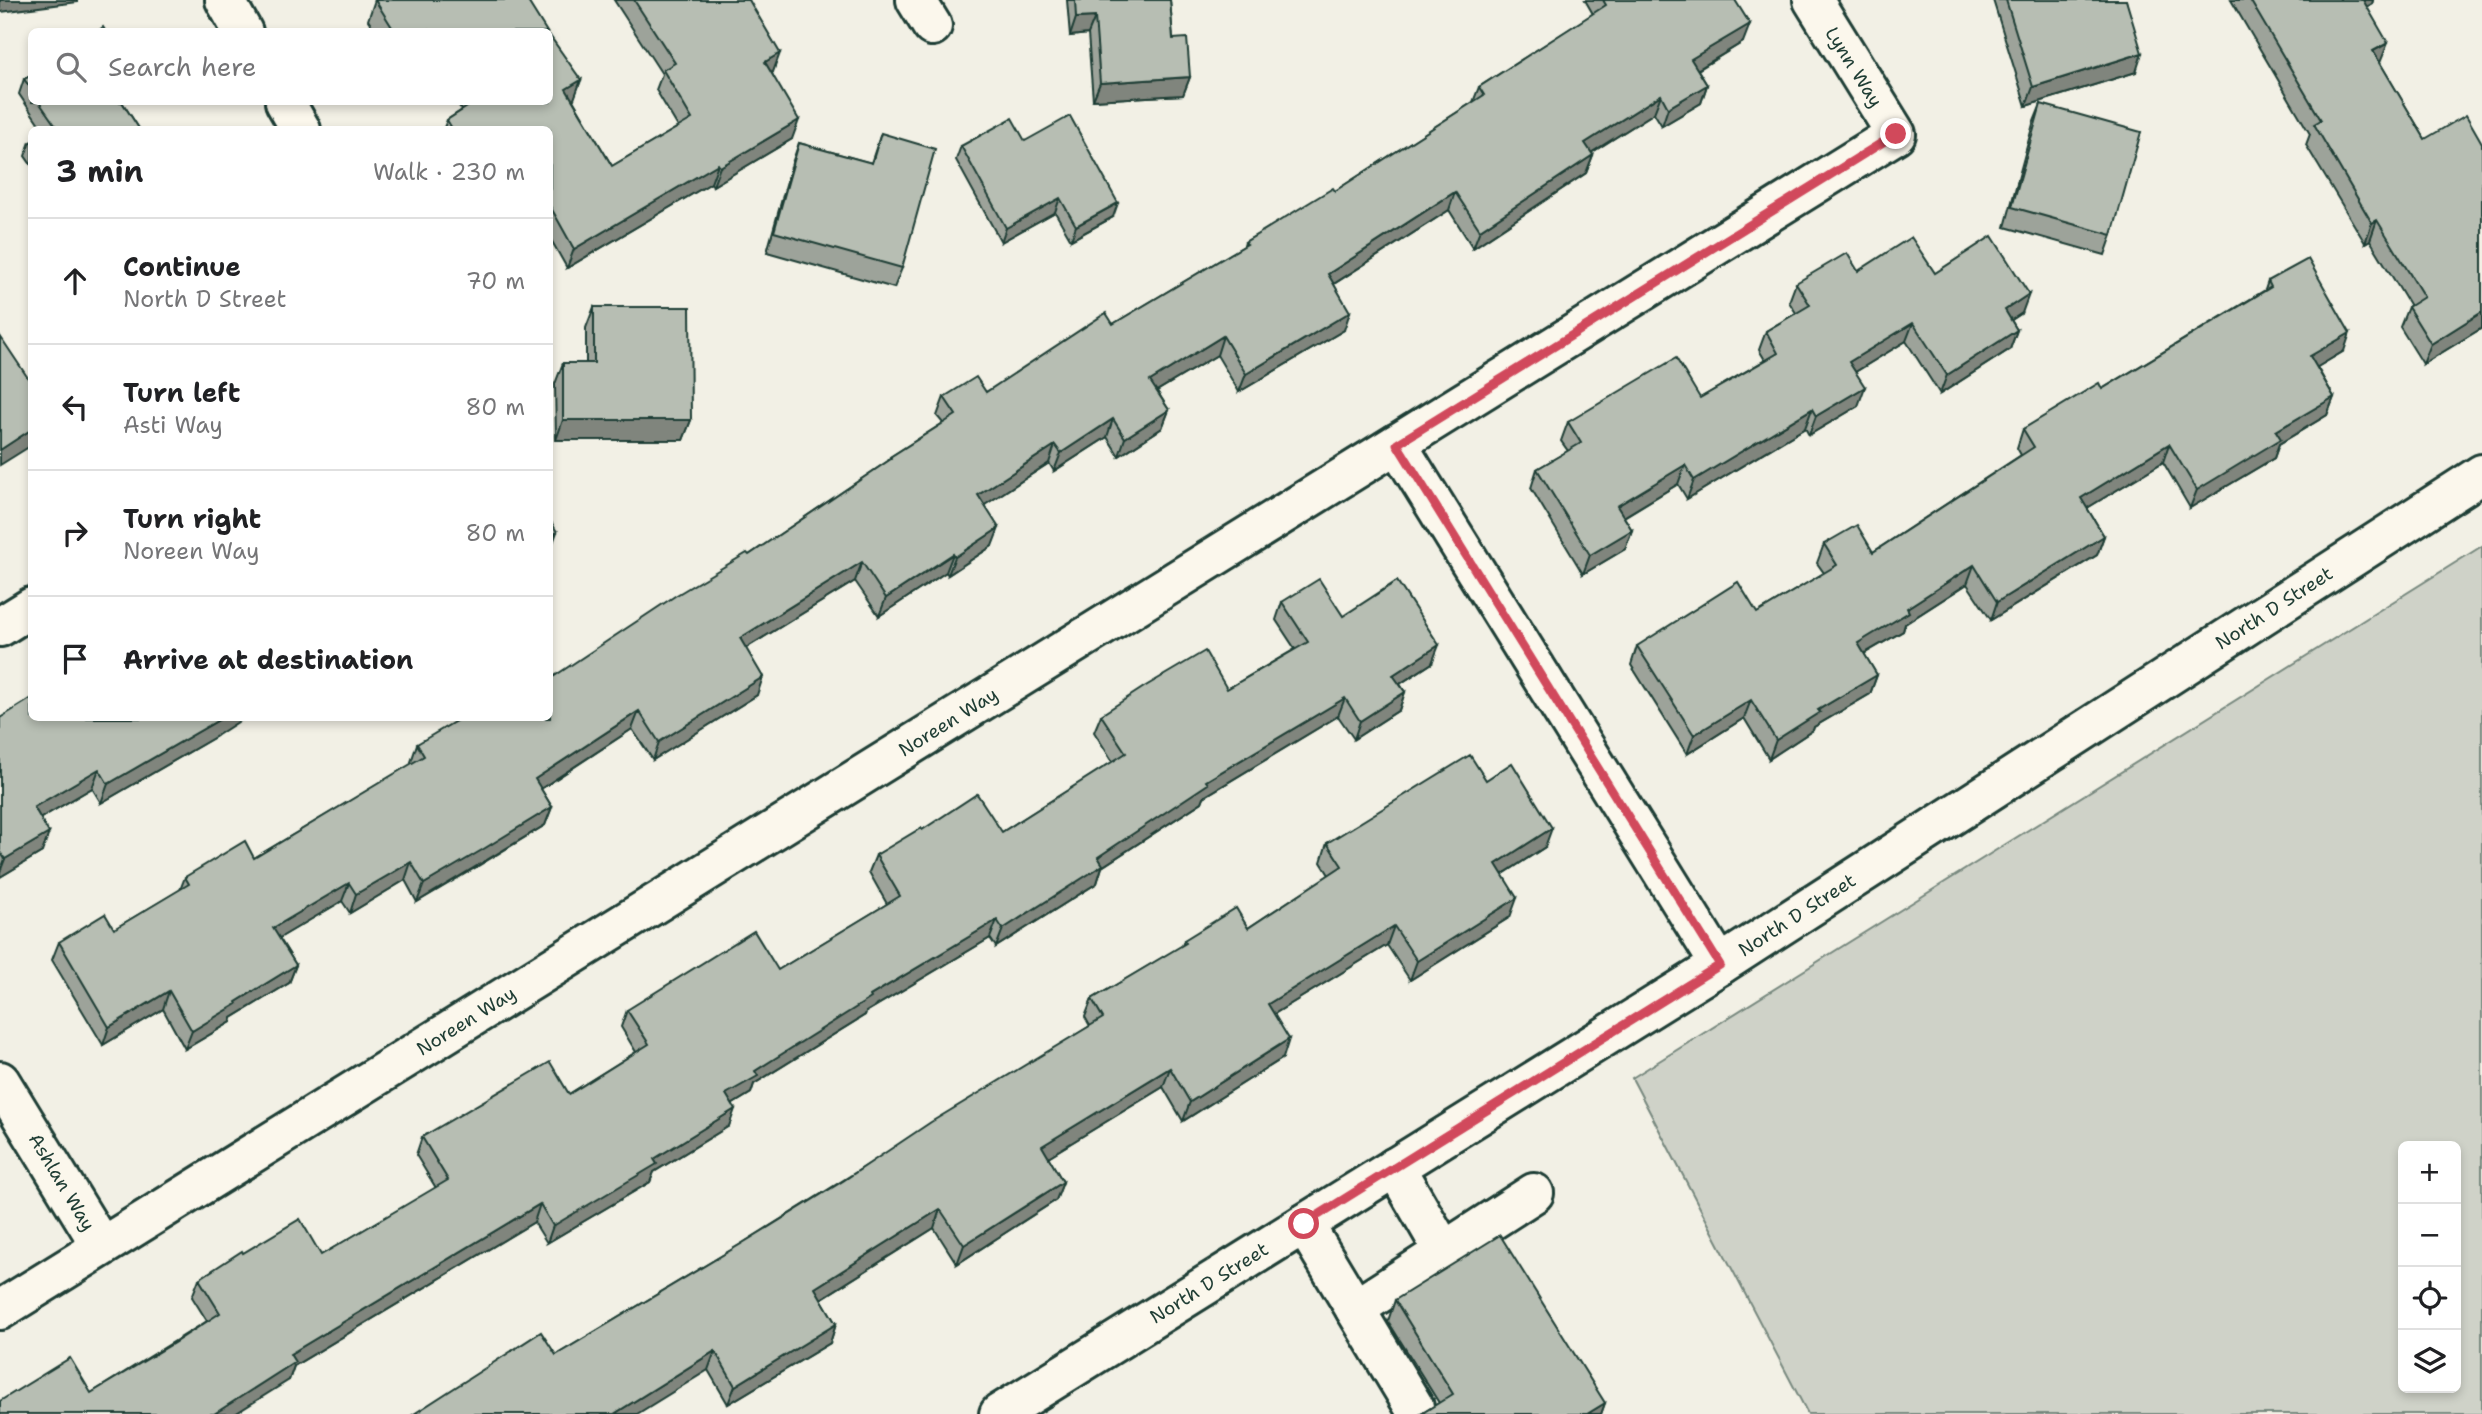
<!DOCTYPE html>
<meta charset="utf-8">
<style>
:root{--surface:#fff;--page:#f2f2f2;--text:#202124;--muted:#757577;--line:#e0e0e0}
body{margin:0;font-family:"Shantell Sans",sans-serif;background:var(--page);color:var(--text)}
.controls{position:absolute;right:21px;bottom:21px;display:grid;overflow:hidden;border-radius:10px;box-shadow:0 4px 10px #0003}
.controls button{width:63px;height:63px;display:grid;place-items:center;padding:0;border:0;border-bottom:2px solid var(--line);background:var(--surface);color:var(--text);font:35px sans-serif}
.stop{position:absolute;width:21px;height:21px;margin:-16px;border:5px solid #d1495b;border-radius:50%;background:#fff}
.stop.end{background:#d1495b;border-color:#fff;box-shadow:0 2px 7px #0008}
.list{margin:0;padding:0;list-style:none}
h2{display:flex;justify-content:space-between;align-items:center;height:91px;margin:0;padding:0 28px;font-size:30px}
h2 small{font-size:23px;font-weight:400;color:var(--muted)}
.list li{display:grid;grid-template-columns:46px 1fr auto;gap:21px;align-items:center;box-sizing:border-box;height:126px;padding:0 28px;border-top:2px solid var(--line)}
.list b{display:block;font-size:26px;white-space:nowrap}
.list p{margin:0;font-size:23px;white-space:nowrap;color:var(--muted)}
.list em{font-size:23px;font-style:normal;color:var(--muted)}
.icon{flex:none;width:38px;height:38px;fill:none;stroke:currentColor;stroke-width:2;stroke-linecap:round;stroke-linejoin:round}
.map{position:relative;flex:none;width:2482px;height:1414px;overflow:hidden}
.search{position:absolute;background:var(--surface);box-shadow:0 4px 10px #0003;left:28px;top:28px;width:525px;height:77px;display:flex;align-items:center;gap:18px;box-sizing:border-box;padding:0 24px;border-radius:10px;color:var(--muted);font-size:26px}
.panel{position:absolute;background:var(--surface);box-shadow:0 4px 10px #0003;left:28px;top:126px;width:525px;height:595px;border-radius:10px}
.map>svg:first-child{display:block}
</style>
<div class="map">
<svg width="2482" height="1414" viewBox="0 0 2482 1414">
<rect width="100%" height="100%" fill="#f2f0e5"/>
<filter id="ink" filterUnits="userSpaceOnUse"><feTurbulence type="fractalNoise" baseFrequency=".0143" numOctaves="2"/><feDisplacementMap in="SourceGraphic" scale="14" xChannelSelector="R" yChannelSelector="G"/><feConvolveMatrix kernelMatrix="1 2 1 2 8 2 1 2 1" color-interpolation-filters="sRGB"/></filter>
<g filter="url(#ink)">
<!-- green -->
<path fill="#cfd2c8" stroke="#77887e" stroke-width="2" fill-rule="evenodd" d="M2482,546V1414H1808L1632,1078ZM2403,1146H2456V1388H2403Z"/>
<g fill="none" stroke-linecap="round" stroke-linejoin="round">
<defs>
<g id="minor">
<path d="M225,0L243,32"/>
<path d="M916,0L932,26"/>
<path d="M285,102L301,130"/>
<path d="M1397,444L1720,965"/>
<path d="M0,627L32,607"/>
<path d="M0,1081L101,1246"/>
<path d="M1395,1167L1444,1252"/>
<path d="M1304,1224L1414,1407"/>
<path d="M1355,1309L1534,1193"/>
<path d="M0,1310L1896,134L1813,0"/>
<path d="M999,1414L1720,965L2482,474"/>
</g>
</defs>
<!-- minor casing -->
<use href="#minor" stroke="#1f3d34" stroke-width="44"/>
<!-- minor -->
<use href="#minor" stroke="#fbf7ec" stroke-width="38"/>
</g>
<!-- wall -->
<g fill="#9da39a" stroke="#1f3d34" stroke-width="2">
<path d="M375,0L547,32H376L368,20Z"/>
<path d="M614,0H749L773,72L772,73L792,139L713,186L711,183L567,268L550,238V130H443L447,120L462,110L456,102H550L581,80L573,100L612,166L678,127L656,90L662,74Z"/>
<path d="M1067,0H1170L1173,39L1190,77L1183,95L1093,100L1088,34L1070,36Z"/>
<path d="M1585,0H1735L1743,42L1698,70L1707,85L1701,103L1662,126L1654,113L1591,153L1593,155L1586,173L1473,248L1449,210L1334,284L1344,330L1239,392L1217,355L1157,391L1169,410L1162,428L1119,456L1107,437L1054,471L1049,463L984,505L992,546L948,575L946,572L879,616L855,581L746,648L757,695L653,760L632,729L541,789L552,807L545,825L475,868L417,902L405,880L350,913L342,901L279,938L296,965L289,983L232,1018L231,1022L185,1049L163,1009L103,1045L52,960L59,942L114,929L180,890L185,877L254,858L412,764L411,762L417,744L550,718L749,555L888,461L890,457L943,423L937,416L944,397L986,392L1113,324L1244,246L1245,242L1335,191L1473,102L1479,87L1593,14Z"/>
<path d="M1993,0H2126L2136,72L2026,106Z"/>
<path d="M2231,0H2373L2372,4L2367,7L2380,63L2425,139L2482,143V328L2423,364L2400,327L2408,307L2410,306L2370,240L2365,243L2306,145L2310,134Z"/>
<path d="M32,75V102H122L140,130H43L19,94L24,79Z"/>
<path d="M2041,104L2112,235L2105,255L2005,227L2033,124Z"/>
<path d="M881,133L902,268L894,288L767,252L792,163L799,143L871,163Z"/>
<path d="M32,141V166L25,156L30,142Z"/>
<path d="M1025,141L1113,217L1071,240L1055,212L1001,242L956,160L961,146Z"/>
<path d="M1858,271L1935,273L2022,313L2011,320L2017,330L2010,349L1940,394L1906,341L1855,372L1858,406L1809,435L1805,428L1687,499L1678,484L1624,517L1632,530L1625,549L1583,574L1531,488L1537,469L1568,451L1561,441L1568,422L1700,398L1765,360L1759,350L1766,331L1796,313L1789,302L1796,283Z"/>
<path d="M2268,281L2344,351L2317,367L2334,397L2327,415L2279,444L2274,458L2190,508L2163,462L2087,508L2104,536L2097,555L1991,620L1967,584L1905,624L1903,631L1864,654L1877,675L1870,694L1814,727L1813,730L1769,759L1744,718L1687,754L1631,665L1637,646L1757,613L1824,573L1817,563L1824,544L1873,552L2021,455L2017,448L2023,429L2102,389L2265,290Z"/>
<path d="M594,307L691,420L683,440H556L555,384L563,363H586V328Z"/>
<path d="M1282,602L1343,616L1432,663L1400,684L1405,692L1399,710L1354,739L1338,716L1204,797L1202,802L1102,867L1097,883L996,947L990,938L866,1012L865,1015L754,1084L751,1093L733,1104L729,1126L654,1172L650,1182L547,1243L534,1222L294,1366L289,1380L91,1393L207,1321L192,1297L199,1279L243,1253L321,1255L436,1188L416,1155L422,1137L569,1094L636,1052L621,1027L627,1010L778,970L887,904L869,872L876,855L922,830L1002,832L1113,762L1094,732L1101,715L1227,689L1295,649L1276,620Z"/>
<path d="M0,718L215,737L101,803L92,788L41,818L42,852L0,877Z"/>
<path d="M1486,780L1545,847L1502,875L1510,917L1410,980L1387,945L1274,1014L1283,1058L1183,1121L1163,1087L1048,1157L1063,1182L1056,1200L957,1264L934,1228L821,1299L836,1324L830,1343L728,1404L708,1370L556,1355L741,1244L1090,1026L1085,1017L1092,999L1182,946L1184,940L1248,928L1329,875L1321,862L1327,843Z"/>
<path d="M1395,1300L1605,1403L1601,1414H1421L1439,1403L1388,1321Z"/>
</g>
<!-- shaded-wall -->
<g fill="#80857d" stroke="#1f3d34" stroke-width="2">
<path d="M0,0H77V2L0,12Z"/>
<path d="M2358,0H2373L2372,4L2352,15Z"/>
<path d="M1095,17L1088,34L1070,36L1076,18Z"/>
<path d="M1750,24L1743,42L1685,77L1691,59Z"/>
<path d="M2388,43L2380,63L2373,51Z"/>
<path d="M780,53L773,72L758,81L765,62Z"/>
<path d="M2142,53L2136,72L2026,106L2033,87Z"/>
<path d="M1190,77L1183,95L1093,100L1100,83Z"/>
<path d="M581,80L574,99L559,109L566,89Z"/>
<path d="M1707,85L1701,103L1662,126L1668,108Z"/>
<path d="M1661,95L1654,113L1578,161L1585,143Z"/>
<path d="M799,120L792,139L713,186L720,167Z"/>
<path d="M1593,155L1586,173L1473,248L1480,230Z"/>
<path d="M718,164L711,183L567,268L574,249Z"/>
<path d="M1455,192L1449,210L1321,292L1328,274Z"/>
<path d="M1060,198L1055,212L1001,242L1006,228Z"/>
<path d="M1118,203L1113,217L1071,240L1076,226Z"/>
<path d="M2377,220L2370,240L2365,243L2372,223Z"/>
<path d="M2029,294L2022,313L1998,329L2005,310Z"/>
<path d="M1350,312L1344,330L1239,392L1246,374Z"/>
<path d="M2482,312V328L2423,364L2431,344Z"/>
<path d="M1913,323L1906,341L1842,380L1849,362Z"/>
<path d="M2017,330L2010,349L1940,394L1947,375Z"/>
<path d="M2350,333L2344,351L2304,375L2310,356Z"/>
<path d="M1223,336L1217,355L1143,399L1150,381Z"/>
<path d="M1865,387L1858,406L1809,435L1816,416Z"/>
<path d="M2334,397L2327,415L2279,444L2274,458L2190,508L2197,490L2276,431Z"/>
<path d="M1812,409L1805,428L1687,499L1694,480Z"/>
<path d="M1169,410L1162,428L1119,456L1125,438Z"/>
<path d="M1113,419L1107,437L1054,471L1061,453Z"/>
<path d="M563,420H691L683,440H556Z"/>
<path d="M32,429V445L0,465V450Z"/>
<path d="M2169,444L2163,462L2074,516L2081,498Z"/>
<path d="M1055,445L1049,463L971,514L978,495Z"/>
<path d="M1685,465L1678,484L1610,525L1617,506Z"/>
<path d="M999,528L992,546L948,575L955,557Z"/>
<path d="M1632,530L1625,549L1583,574L1590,555Z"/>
<path d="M557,532L550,551V536Z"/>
<path d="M2104,536L2097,555L1991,620L1997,602Z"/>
<path d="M953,554L946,572L879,616L886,598Z"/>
<path d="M862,562L855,581L733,656L740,638Z"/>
<path d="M1974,565L1967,584L1905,624L1903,631L1851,661L1858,643L1907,608Z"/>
<path d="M1439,645L1432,663L1387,692L1393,675Z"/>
<path d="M1877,675L1870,694L1814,727L1813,730L1769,759L1776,740L1818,710Z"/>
<path d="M763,677L757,695L653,760L659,742Z"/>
<path d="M1405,692L1399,710L1354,739L1360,721Z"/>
<path d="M1345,698L1338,716L1204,797L1202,802L1102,867L1097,883L996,947L1003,929L1098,857L1206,781Z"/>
<path d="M1751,700L1744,718L1687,754L1694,735Z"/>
<path d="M639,711L632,729L528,797L535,779Z"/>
<path d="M222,718H244L215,737L101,803L108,784Z"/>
<path d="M99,769L92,788L27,826L34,807Z"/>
<path d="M552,807L545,825L417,902L424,884Z"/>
<path d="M1552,828L1545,847L1489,883L1496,864Z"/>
<path d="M49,833L42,852L0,877V872L5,859Z"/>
<path d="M411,862L405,880L350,913L356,894Z"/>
<path d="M349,883L342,901L266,946L273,928Z"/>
<path d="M1517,898L1510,917L1410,980L1417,961Z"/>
<path d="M997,920L990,938L866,1012L865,1015L754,1084L751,1093L720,1112L726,1094L755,1071L870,996Z"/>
<path d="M1394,926L1387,945L1261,1022L1268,1004Z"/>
<path d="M296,965L289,983L232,1018L231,1022L185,1049L192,1031L236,1002Z"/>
<path d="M169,991L163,1009L103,1045L109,1027Z"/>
<path d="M1289,1039L1283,1058L1183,1121L1190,1102Z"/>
<path d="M1170,1068L1163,1087L1035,1165L1042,1146Z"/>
<path d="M735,1109L729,1126L654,1172L650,1182L547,1243L553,1226L654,1159Z"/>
<path d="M1063,1182L1056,1200L957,1264L964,1245Z"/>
<path d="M540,1204L534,1222L294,1366L289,1380L235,1414H214L290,1354Z"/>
<path d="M940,1209L934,1228L808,1307L815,1288Z"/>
<path d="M836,1324L830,1343L728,1404L735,1386Z"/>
<path d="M715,1351L708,1370L637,1414H614Z"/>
<path d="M1605,1403L1601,1414H1587Z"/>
</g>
<!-- building -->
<g fill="#b7beb3" stroke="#1f3d34" stroke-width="2">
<path d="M375,0H527L547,32H429V30L427,32H395Z"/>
<path d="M634,0H749L780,53L765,62L799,120L720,167L718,164L574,249L550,206V130H453L447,120L475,102H550V36L581,80L566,89L612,166L692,119L663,70L675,63Z"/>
<path d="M1075,0H1170L1173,39L1187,38L1190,77L1100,83L1095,17L1076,18Z"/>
<path d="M1603,0H1735L1750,24L1691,59L1707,85L1668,108L1661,95L1585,143L1593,155L1480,230L1455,192L1328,274L1350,312L1246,374L1223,336L1150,381L1169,410L1125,438L1113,419L1061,453L1055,445L978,495L999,528L955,557L953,554L886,598L862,562L740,638L763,677L659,742L639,711L535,779L552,807L482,850L424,884L411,862L356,894L349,883L273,928L296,965L236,1002L237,1004L192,1031L169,991L109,1027L59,942L105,914L114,929L189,884L185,877L245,841L254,858L424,756L417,744L461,718H550V679L675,596L747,553L749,555L891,459L890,457L956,415L944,397L976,377L986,392L1106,313L1113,324L1247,244L1245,242L1333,188L1335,191L1484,95L1479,87L1606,5Z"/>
<path d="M2006,0H2126L2142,53L2033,87Z"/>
<path d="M2250,0H2363L2388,43L2373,51L2425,139L2466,115L2482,143V312L2431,344L2408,307L2424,297L2377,220L2372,223L2314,124L2321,120Z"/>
<path d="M103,27L106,32H97Z"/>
<path d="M32,75V90L24,79Z"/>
<path d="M39,102H122L140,130H48L55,125Z"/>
<path d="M2041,104L2141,132L2112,235L2012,207Z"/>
<path d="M1070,116L1118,203L1076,226L1060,198L1006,228L961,146L1012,118L1025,141Z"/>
<path d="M881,133L935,149L902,268L774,232L799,143L872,163Z"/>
<path d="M1992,236L2029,294L2005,310L2017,330L1947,375L1913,323L1849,362L1865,387L1816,416L1812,409L1694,480L1685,465L1617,506L1632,530L1590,555L1537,469L1581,443L1568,422L1676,358L1700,398L1778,353L1766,331L1810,305L1796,283L1847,253L1858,271L1911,237L1935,273Z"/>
<path d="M2308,259L2350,333L2310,356L2334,397L2276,431L2281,439L2197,490L2169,444L2081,498L2104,536L1997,602L1974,565L1907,608L1909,612L1858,643L1877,675L1818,710L1820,712L1776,740L1751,700L1694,735L1637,646L1738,582L1757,613L1837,565L1824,544L1857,525L1873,552L2034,447L2023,429L2099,383L2102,389L2271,287L2268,281Z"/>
<path d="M594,307H690L691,420H563V363H594Z"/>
<path d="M0,336L32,384V429L0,450Z"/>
<path d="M550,520L557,532L550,536Z"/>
<path d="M1319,579L1343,616L1397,581L1439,645L1393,675L1405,692L1360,721L1345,698L1206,781L1208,784L1098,857L1103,865L1003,929L997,920L870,996L871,998L755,1071L758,1076L726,1094L735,1109L654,1159L657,1164L553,1226L540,1204L290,1354L295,1362L214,1414H0V1401L70,1358L91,1393L174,1343L220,1313L199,1279L242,1251L243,1253L300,1219L321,1255L448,1180L422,1137L550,1062L569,1094L649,1044L627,1010L754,931L778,970L900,896L876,855L921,828L922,830L977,794L1002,832L1126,753L1101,715L1144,687L1205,651L1227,689L1308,642L1282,602Z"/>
<path d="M32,698V718H222L108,784L99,769L34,807L49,833L5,859L0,852V718Z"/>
<path d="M1470,755L1486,780L1512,763L1552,828L1496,864L1517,898L1417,961L1394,926L1268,1004L1289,1039L1190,1102L1170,1068L1042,1146L1063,1182L964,1245L940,1209L815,1288L836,1324L735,1386L715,1351L614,1414H414L541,1332L556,1355L741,1244L843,1181L931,1122L1103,1018L1092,999L1186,943L1184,940L1236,908L1248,928L1342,866L1327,843Z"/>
<path d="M1500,1235L1605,1403L1587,1414H1421L1453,1394L1395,1300Z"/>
</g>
</g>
<g fill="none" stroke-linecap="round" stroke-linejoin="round" filter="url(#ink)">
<!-- route -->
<path stroke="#d1495b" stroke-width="9" d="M1304,1224L1720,965L1397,444L1896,134"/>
</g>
<g text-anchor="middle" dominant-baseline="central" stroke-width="5" stroke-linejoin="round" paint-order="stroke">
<!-- street labels -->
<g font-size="19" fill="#1f3d34" stroke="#fbf7ec">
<text transform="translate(1854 67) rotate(58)">Lynn Way</text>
<text transform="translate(2274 608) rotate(-33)">North D Street</text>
<text transform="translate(948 722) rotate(-32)">Noreen Way</text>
<text transform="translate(1797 915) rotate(-33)">North D Street</text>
<text transform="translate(466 1021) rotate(-32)">Noreen Way</text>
<text transform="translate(62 1182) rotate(59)">Ashlan Way</text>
<text transform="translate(1209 1283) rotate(-32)">North D Street</text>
</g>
</g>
</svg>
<div class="controls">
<button>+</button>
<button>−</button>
<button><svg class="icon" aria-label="locate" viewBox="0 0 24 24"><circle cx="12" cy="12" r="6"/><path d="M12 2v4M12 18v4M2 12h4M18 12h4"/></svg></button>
<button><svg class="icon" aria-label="layers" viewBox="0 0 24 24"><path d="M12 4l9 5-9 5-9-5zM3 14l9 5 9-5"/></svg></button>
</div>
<div class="stop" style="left:1304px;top:1224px"></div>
<div class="stop end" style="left:1896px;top:134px"></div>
<div class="search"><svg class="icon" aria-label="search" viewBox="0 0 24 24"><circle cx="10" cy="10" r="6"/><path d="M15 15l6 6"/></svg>Search here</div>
<section class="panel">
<h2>3 min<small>Walk · 230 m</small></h2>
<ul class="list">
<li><svg class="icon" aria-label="ahead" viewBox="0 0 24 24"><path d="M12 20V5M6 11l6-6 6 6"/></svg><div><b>Continue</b><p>North D Street</p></div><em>70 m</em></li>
<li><svg class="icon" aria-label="left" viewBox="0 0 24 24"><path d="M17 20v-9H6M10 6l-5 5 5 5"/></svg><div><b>Turn left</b><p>Asti Way</p></div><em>80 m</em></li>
<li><svg class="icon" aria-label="right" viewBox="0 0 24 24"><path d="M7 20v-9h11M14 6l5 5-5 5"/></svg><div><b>Turn right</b><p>Noreen Way</p></div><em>80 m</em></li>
<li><svg class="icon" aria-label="arrive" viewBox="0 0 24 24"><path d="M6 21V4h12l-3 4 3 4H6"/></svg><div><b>Arrive at destination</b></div></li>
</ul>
</section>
</div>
